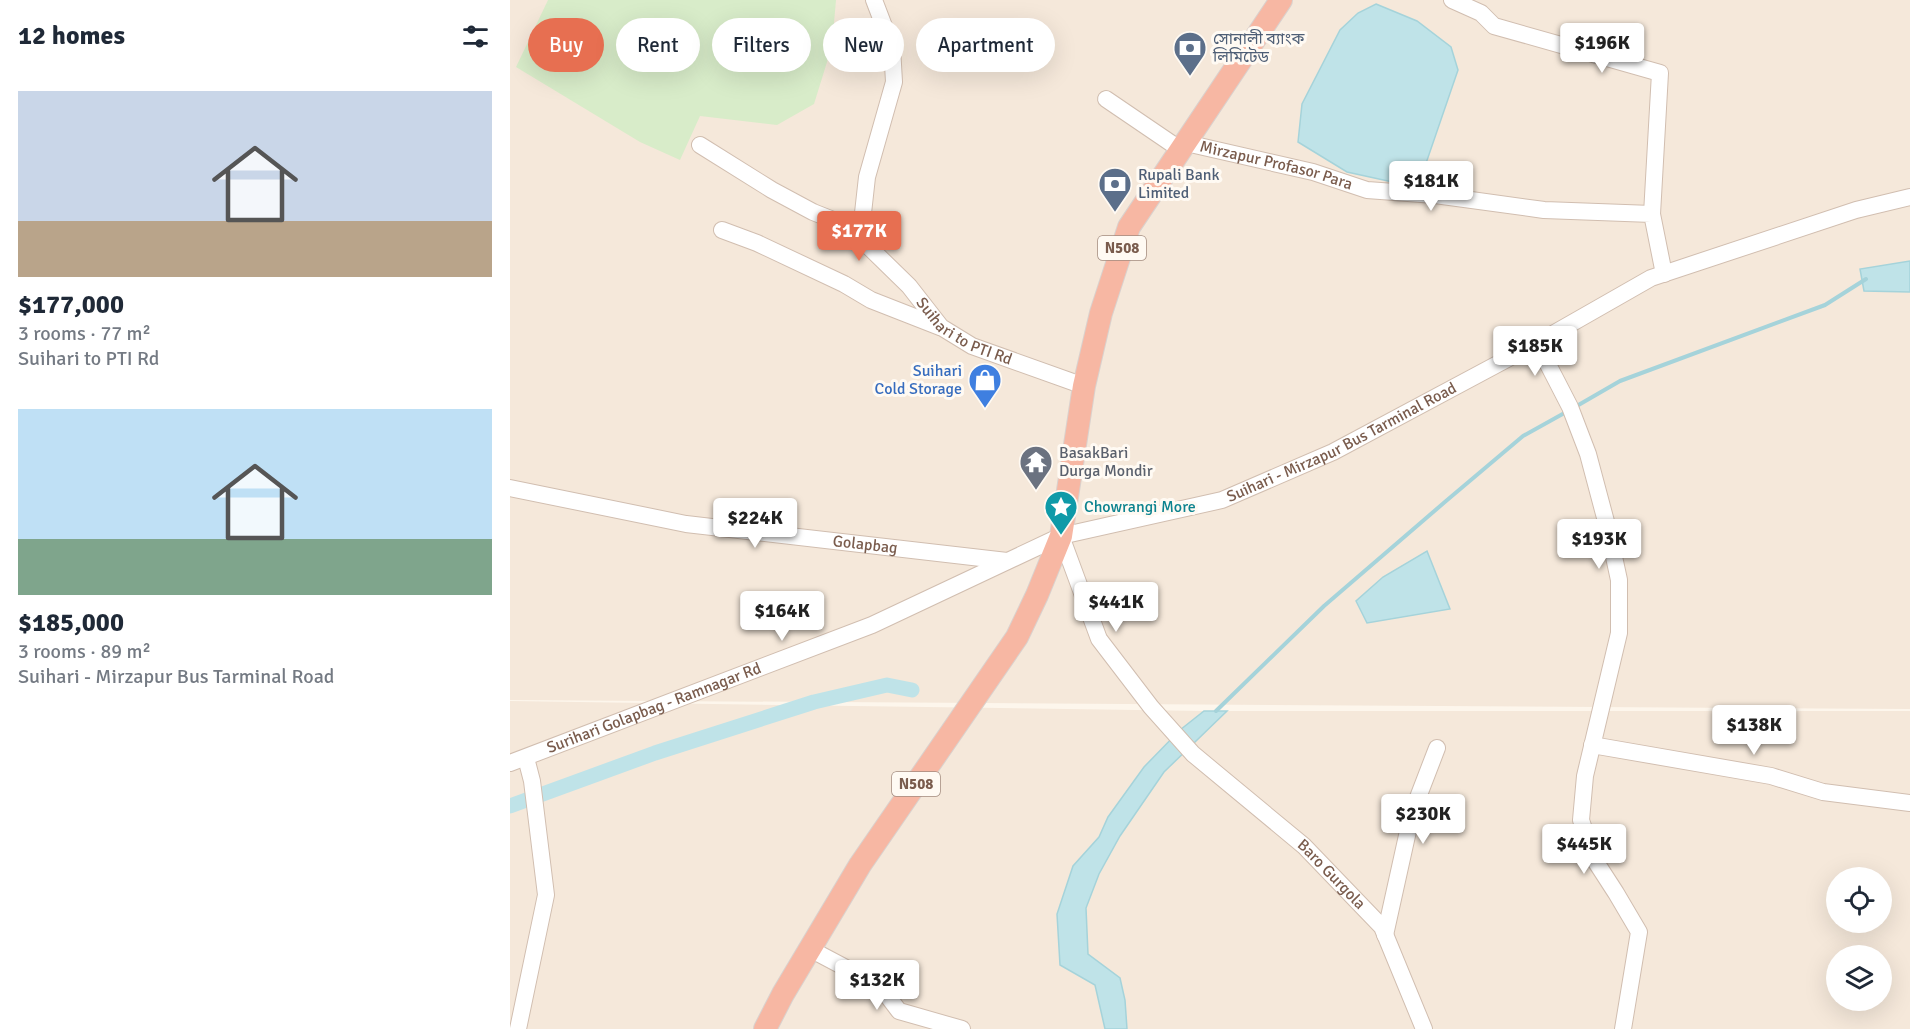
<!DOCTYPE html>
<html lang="en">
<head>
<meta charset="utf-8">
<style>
	body { margin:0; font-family:Signika,"Noto Sans Bengali",sans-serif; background:#f2f2f3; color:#1f2937; height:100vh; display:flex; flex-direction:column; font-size:22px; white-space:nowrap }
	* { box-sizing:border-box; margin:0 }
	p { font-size:20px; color:#747a83 }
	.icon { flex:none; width:33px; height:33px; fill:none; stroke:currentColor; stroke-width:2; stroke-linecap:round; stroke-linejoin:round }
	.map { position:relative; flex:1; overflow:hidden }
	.drawer { display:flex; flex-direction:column; background:#fff; width:510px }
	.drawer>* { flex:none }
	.guide { position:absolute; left:18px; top:18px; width:570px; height:54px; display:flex; gap:12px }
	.buttons { position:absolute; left:1316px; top:867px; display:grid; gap:12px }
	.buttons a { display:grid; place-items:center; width:66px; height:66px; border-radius:50%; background:#fff; box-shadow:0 6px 24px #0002; font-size:30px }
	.price { position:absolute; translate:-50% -51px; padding:0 14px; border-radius:6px; background:#fff; color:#222; font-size:20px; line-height:39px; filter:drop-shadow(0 2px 3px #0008) }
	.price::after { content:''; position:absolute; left:50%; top:36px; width:18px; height:14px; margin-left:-9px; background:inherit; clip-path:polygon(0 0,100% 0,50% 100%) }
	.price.selected { background:#e76f51; color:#fff }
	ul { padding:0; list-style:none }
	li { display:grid; align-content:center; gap:12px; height:318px; padding:0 18px }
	li span { display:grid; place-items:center; height:186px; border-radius:0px; color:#555 }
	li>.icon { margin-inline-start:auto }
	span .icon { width:108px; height:108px; fill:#fffc; stroke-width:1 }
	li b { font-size:26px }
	h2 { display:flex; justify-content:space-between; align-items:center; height:72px; padding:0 18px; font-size:26px }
	.chip { padding:0 21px; border-radius:27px; background:#fff; box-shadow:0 6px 24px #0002; font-size:21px; line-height:54px }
	.chip.selected { background:#e76f51; color:#fff }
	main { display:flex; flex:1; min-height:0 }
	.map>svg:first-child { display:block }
</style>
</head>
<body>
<main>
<section class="drawer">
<h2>12 homes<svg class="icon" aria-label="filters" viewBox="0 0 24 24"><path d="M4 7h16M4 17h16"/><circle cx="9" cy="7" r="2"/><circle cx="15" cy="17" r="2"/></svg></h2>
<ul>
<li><span style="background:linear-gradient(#c9d6e8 70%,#b9a48a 0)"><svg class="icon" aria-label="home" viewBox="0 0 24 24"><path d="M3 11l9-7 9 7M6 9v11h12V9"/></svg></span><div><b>$177,000</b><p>3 rooms · 77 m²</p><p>Suihari to PTI Rd</p></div></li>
<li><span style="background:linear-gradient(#bfe0f5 70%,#7fa58c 0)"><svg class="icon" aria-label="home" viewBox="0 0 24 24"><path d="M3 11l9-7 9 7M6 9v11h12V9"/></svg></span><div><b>$185,000</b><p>3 rooms · 89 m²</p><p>Suihari - Mirzapur Bus Tarminal Road</p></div></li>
</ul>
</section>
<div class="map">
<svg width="1400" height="1029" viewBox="0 0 1400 1029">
	<rect width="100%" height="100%" fill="#fdf6ec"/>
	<path fill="#f5e8da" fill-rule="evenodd" d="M 0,0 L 1400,0 L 1400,709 L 0,700 Z
		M 0,701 L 694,711 L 1400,711 L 1400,1029 L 0,1029 ZM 1326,878 L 1371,878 L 1371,922 L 1326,922 ZM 1326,956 L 1371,956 L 1371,1000 L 1326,1000 Z"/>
	<path fill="#d8ecc9" d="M 38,0 L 326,0 L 322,46 L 304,104 L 267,125 L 190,116 L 170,160 L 130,142 L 6,67 Z"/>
	<path fill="#bfe3e8" stroke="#a5d3da" stroke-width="1.5" d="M 866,4 L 907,21 L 941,47 L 948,70 L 912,175 L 887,183 L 837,172 L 788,142 L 792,104 L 830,30 L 848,13 Z
		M 1400,261 L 1400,292 L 1354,291 L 1350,269 Z
		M 917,551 L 940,609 L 857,623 L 846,601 L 873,577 Z
		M 694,711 L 717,711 L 654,772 L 610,836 L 589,874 L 576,908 L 578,954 L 610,978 L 615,1000 L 617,1029 L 595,1029 L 585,985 L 550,965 L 547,914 L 563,866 L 589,837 L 598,817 L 634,767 L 670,730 Z"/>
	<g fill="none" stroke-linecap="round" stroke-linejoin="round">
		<path stroke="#a5d3da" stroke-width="4" d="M 1065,407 L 1110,381 L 1315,305 L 1356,279
			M 706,711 L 814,606 L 936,501 L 1013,436 L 1058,411"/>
		<path stroke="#bfe3e8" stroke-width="15" d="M 0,806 L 145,753 L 304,702 L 377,685 L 402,690"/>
		<g stroke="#d1beb0" stroke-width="18">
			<g id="minor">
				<path id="s1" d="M 364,0 L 382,47 L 384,82 L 357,177 L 351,231 L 358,246 L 399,286 L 431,327 L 462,346 L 574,386"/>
				<path d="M 942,0 L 971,13 L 984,26 L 1150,73 L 1142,214"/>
				<path d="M 596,99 L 671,150"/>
				<path id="s2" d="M 676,143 L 803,172 L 857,190 L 925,195 L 1034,210 L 1142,214 L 1154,274"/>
				<path d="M 190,145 L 262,190 L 303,212 L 351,231"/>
				<path d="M 212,230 L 247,243 L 334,284 L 361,300 L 430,327"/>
				<path d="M 1027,343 L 1060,407 L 1078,454 L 1098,529 L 1109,580 L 1109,633 L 1075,776 L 1071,820 L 1084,859 L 1106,893 L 1129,932 L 1113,1029"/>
				<path id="s3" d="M 0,488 L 176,524 L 497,561"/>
				<path id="s4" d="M 551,536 L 589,639 L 641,707 L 683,754 L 794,846 L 872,927 L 914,1029"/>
				<path d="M 1082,745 L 1261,776 L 1313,792 L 1400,803"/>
				<path id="s5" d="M 0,763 L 362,625 L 551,536 L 712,500 L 823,452 L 1027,343 L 1141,278 L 1346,210 L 1400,197"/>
				<path d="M 875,935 L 902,813 L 927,748"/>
				<path d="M 300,949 L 370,986 L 389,1011 L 452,1029"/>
				<path d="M 8,1029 L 36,895 L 22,781 L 16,758"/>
			</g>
		</g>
		<g stroke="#dad1cd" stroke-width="24">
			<path id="highway" d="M 255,1029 L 273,994 L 350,865 L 507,637 L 527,595 L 551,536 L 574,386 L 591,313 L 619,227 L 771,0"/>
		</g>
		<use href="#minor" stroke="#fff" stroke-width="16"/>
		<use href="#highway" stroke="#f7b7a3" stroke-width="22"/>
	</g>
	<defs>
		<g id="bank-pin" transform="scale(1.725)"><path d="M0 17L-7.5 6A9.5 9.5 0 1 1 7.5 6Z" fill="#5c6f8a" stroke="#fffaf3"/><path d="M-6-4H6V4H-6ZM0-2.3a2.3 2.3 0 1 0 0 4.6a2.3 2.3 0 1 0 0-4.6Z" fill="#fff"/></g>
		<g id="shop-pin" transform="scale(1.725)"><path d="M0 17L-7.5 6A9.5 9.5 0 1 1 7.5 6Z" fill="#3f7fe0" stroke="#fffaf3"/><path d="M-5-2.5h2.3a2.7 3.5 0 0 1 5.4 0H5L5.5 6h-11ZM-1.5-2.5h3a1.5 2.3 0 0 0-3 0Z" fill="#fff"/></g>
		<g id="temple-pin" transform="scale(1.725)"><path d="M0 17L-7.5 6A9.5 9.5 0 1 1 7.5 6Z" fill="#6b7280" stroke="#fffaf3"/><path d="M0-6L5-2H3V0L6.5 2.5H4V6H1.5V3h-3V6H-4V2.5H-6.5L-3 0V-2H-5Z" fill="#fff"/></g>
		<g id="sight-pin" transform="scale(1.725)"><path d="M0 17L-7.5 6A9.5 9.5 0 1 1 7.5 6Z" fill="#0f9aa8" stroke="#fffaf3"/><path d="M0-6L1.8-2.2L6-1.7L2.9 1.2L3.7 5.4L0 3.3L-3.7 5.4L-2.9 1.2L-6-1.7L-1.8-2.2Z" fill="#fff"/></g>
	</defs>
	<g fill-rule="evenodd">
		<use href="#bank-pin" x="680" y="48"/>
		<use href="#bank-pin" x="605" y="184"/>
		<use href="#shop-pin" x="475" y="380"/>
		<use href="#temple-pin" x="526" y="462"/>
		<use href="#sight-pin" x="551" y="507"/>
	</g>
	<g text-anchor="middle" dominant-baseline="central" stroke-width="6" stroke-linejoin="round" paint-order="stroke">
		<g fill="#fffaf3" stroke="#a28b7f" stroke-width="1.5">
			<rect x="588" y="236" width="48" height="24" rx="4.5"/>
			<rect x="382" y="772" width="48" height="24" rx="4.5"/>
		</g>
		<g font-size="15" font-weight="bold" fill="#7a5c4d">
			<text x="612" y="248">N508</text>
			<text x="406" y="784">N508</text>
		</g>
		<g font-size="16" fill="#4e5e75" stroke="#fffaf3" text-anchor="start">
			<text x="703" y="39">সোনালী ব্যাংক<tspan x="703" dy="18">লিমিটেড</tspan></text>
			<text x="628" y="175">Rupali Bank<tspan x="628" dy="18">Limited</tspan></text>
		</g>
		<g font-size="16" fill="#7a5c4d" stroke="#fffaf3">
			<text stroke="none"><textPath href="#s2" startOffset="93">Mirzapur Profasor Para</textPath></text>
			<text stroke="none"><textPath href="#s1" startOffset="386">Suihari to PTI Rd</textPath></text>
			<text stroke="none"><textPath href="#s5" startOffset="894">Suihari - Mirzapur Bus Tarminal Road</textPath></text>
			<text stroke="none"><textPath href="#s3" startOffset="360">Golapbag</textPath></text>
			<text stroke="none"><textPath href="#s5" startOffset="154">Surihari Golapbag - Ramnagar Rd</textPath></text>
			<text stroke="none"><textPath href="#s4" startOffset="442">Baro Gurgola</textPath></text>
		</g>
		<g font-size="16" fill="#366cbe" stroke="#fffaf3" text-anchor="end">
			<text x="452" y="371">Suihari<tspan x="452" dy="18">Cold Storage</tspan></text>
		</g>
		<g font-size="16" fill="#5b616d" stroke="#fffaf3" text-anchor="start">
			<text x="549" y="453">BasakBari<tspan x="549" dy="18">Durga Mondir</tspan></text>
		</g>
		<g font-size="16" fill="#0d838f" stroke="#fffaf3" text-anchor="start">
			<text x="574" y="507">Chowrangi More</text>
		</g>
	</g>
</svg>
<div class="buttons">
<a><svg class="icon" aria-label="locate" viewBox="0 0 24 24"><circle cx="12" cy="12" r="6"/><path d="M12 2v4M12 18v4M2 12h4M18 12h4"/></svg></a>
<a><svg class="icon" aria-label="layers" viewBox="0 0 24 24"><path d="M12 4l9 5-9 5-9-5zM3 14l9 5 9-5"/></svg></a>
</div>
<b class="price" style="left:1092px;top:74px">$196K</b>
<b class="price" style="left:921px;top:212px">$181K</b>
<b class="price selected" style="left:349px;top:262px">$177K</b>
<b class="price" style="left:1025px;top:377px">$185K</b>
<b class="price" style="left:245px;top:549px">$224K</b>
<b class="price" style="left:1089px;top:570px">$193K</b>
<b class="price" style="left:606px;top:633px">$441K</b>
<b class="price" style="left:272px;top:642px">$164K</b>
<b class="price" style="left:1244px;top:756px">$138K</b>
<b class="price" style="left:913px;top:845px">$230K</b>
<b class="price" style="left:1074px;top:875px">$445K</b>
<b class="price" style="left:367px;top:1011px">$132K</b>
<div class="guide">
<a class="chip selected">Buy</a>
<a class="chip">Rent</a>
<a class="chip">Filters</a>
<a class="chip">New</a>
<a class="chip">Apartment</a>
</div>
</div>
</main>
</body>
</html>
